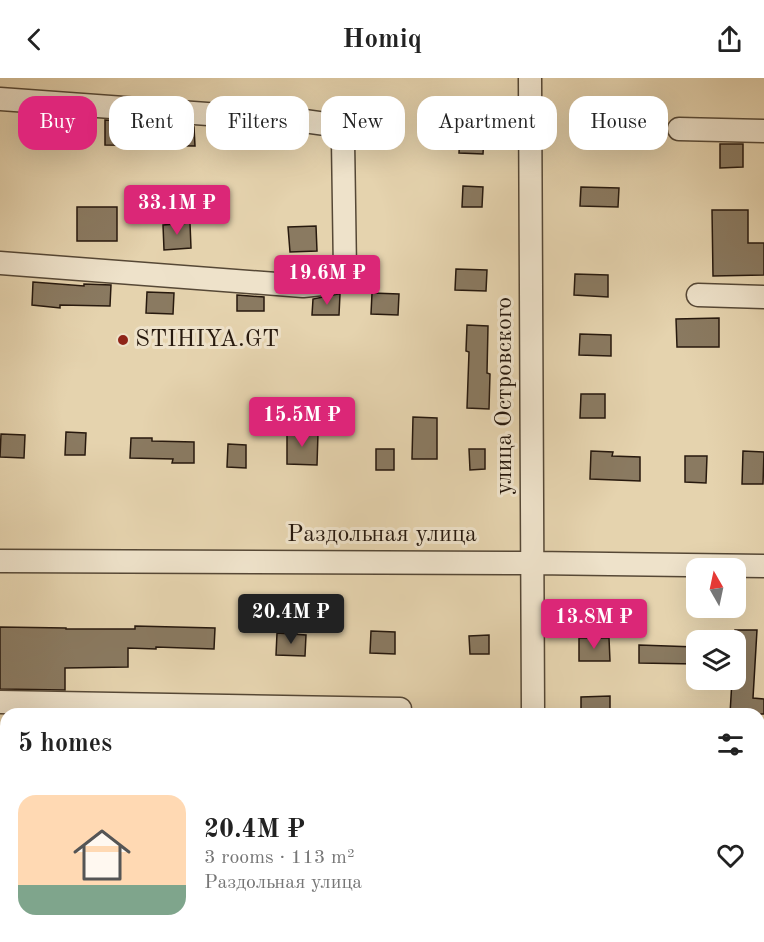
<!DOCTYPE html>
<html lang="en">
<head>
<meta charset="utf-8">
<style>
	body { margin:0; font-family:"Old Standard TT",serif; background:#f2f2f2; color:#222; height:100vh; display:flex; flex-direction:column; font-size:22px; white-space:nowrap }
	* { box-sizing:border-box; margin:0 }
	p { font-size:20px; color:#767676 }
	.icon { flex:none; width:33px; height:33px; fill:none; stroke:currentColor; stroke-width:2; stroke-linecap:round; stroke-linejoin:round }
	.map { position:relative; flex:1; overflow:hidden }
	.drawer { position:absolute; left:0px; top:630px; width:765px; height:234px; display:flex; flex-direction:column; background:#fff; border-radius:18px 18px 0 0; box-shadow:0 6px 24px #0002 }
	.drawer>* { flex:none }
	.top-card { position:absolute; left:18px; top:18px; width:729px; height:54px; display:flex; gap:12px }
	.needle { width:39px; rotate:351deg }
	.buttons { position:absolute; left:686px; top:480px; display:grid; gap:12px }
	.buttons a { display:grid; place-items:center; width:60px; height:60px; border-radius:12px; background:#fff; box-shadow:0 6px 24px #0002; font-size:30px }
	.price { position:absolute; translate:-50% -51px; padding:0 14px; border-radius:6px; background:#db2777; color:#fff; font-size:20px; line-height:39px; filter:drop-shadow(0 2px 3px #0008) }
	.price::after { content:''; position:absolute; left:50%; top:36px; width:18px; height:14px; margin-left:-9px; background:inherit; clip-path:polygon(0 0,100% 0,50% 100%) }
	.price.selected { background:#222; color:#fff }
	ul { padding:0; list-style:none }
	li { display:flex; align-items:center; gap:18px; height:150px; padding:0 18px }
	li+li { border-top:2px solid #e0e0e0 }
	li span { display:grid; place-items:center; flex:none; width:168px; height:120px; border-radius:18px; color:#555 }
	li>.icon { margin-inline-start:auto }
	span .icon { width:72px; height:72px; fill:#fffc; stroke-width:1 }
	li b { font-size:26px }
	h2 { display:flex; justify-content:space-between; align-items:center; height:72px; padding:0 18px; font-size:26px }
	.tag { padding:0 21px; border-radius:18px; background:#fff; box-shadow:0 6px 24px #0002; font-size:21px; line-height:54px }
	.tag.selected { background:#db2777; color:#fff }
	header { display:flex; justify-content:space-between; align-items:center; height:78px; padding:0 18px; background:#fff; font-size:27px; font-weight:700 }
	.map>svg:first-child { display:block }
</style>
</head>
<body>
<header><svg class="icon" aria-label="back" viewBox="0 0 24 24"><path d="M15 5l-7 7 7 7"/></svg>Homiq<svg class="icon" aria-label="share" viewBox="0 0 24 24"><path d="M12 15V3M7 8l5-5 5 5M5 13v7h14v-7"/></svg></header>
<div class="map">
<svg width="764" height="864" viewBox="0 0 764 864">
	<rect width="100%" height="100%" fill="#e5d3ae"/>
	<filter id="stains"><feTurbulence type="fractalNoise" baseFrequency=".00333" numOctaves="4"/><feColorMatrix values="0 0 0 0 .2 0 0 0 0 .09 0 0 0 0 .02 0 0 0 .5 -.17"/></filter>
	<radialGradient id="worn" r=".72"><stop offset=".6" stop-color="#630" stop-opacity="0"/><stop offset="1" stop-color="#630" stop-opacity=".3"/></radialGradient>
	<path fill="#8a7a61" stroke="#27190e" stroke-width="1.5" d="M 105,42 L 194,49 L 195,68 L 105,67 Z
		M 241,52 L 275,54 L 276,68 L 241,69 Z
		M 460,57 L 484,58 L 483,76 L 459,75 Z
		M 720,66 L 743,66 L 743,89 L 720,90 Z
		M 463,108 L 483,109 L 482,129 L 462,129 Z
		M 581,109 L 619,110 L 618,129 L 580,128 Z
		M 77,129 L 117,129 L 117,163 L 77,163 Z
		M 712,132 L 748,132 L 748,165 L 764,165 L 764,197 L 713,198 Z
		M 190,145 L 191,170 L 164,172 L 163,147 Z
		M 316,148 L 317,173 L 290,174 L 288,149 Z
		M 456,191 L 487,192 L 486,213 L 455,212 Z
		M 575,196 L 608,197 L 608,219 L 574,217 Z
		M 33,204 L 84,208 L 84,206 L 111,207 L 110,228 L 60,227 L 60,230 L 32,227 Z
		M 147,214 L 174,215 L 173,236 L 146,235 Z
		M 372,215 L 399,216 L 398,237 L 371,236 Z
		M 338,216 L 340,216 L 339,237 L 312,237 L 313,221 Z
		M 237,217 L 264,219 L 264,233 L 237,233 Z
		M 719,240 L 719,269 L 677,269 L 676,241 Z
		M 467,247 L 488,248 L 487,295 L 490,296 L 489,331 L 467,330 L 469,274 L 466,273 Z
		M 580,256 L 611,257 L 611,278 L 579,277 Z
		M 581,316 L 605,316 L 605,340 L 580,340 Z
		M 413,339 L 437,340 L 437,381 L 412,381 Z
		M 66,354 L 86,355 L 85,377 L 65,377 Z
		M 287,354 L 318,355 L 317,387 L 287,386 Z
		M 1,356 L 25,357 L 24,380 L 0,379 Z
		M 131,360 L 152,360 L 152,363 L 194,364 L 194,385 L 172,385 L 173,381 L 130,380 Z
		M 228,366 L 246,367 L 246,390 L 227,389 Z
		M 376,371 L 394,371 L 394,392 L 376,392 Z
		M 469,371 L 485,371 L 485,391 L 470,392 Z
		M 591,373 L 613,374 L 612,378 L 640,379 L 640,403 L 590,401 Z
		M 743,373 L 764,374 L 763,406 L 742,406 Z
		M 685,378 L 707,378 L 706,405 L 685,404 Z
		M 135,548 L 215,550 L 214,571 L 156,569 L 156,571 L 128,570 L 128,589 L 65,590 L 65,612 L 0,611 L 0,549 L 66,550 L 66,551 L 135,551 Z
		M 735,552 L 757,552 L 753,620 L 764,621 L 764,636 L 730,636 L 732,602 L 735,602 Z
		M 371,553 L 395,554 L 395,576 L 370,575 Z
		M 277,555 L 306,557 L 305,578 L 276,577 Z
		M 489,557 L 489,576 L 470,576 L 469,558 Z
		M 579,560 L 609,560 L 610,583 L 579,583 Z
		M 639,567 L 696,569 L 696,586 L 639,585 Z
		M 610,618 L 610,636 L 581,636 L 581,619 Z"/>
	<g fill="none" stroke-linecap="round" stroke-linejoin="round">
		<g stroke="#564836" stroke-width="25">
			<path id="minor" d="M 530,0 L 533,636
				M 0,21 L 304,43 L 333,47 L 343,62 L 345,193 L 331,205 L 303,208 L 0,185
				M 679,51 L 764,53
				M 698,217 L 764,219
				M 0,483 L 533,485 L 764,488
				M 0,624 L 400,631
				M 534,858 L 534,864"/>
		</g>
		<use href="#minor" stroke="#eee2ca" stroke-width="22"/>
	</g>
	<circle fill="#8f2418" stroke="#eee2ca" stroke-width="2" cx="123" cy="262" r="6"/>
	<g text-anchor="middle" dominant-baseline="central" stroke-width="6" stroke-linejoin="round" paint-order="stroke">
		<g font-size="24" fill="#27190e" stroke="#eee2ca" text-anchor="start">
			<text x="135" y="262">STIHIYA.GT</text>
		</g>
		<g font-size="24" fill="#27190e" stroke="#eee2ca">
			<text transform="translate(505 318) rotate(-90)">улица Островского</text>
			<text x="382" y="457">Раздольная улица</text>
		</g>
	</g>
	<rect width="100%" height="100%" filter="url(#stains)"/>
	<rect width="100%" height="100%" fill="url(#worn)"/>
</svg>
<div class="buttons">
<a><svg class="needle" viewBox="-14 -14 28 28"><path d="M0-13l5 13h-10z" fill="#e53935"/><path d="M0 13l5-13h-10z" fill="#767676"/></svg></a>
<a><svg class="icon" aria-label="layers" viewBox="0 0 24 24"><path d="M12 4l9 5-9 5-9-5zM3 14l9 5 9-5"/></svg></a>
</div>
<b class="price" style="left:177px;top:158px">33.1M ₽</b>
<b class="price" style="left:327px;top:228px">19.6M ₽</b>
<b class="price" style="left:302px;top:370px">15.5M ₽</b>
<b class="price selected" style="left:291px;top:567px">20.4M ₽</b>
<b class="price" style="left:594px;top:572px">13.8M ₽</b>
<div class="top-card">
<a class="tag selected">Buy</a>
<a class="tag">Rent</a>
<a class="tag">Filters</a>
<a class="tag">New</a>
<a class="tag">Apartment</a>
<a class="tag">House</a>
</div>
<section class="drawer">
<h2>5 homes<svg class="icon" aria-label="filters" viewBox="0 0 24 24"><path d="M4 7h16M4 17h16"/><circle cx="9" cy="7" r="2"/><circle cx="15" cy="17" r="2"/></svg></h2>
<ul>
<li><span style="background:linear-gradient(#ffd9b3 75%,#7fa58c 0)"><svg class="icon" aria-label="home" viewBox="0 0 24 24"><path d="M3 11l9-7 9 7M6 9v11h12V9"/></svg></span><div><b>20.4M ₽</b><p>3 rooms · 113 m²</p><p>Раздольная улица</p></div><svg class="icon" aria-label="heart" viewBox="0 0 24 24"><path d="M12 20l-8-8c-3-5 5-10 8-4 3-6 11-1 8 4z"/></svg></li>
</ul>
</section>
</div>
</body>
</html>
